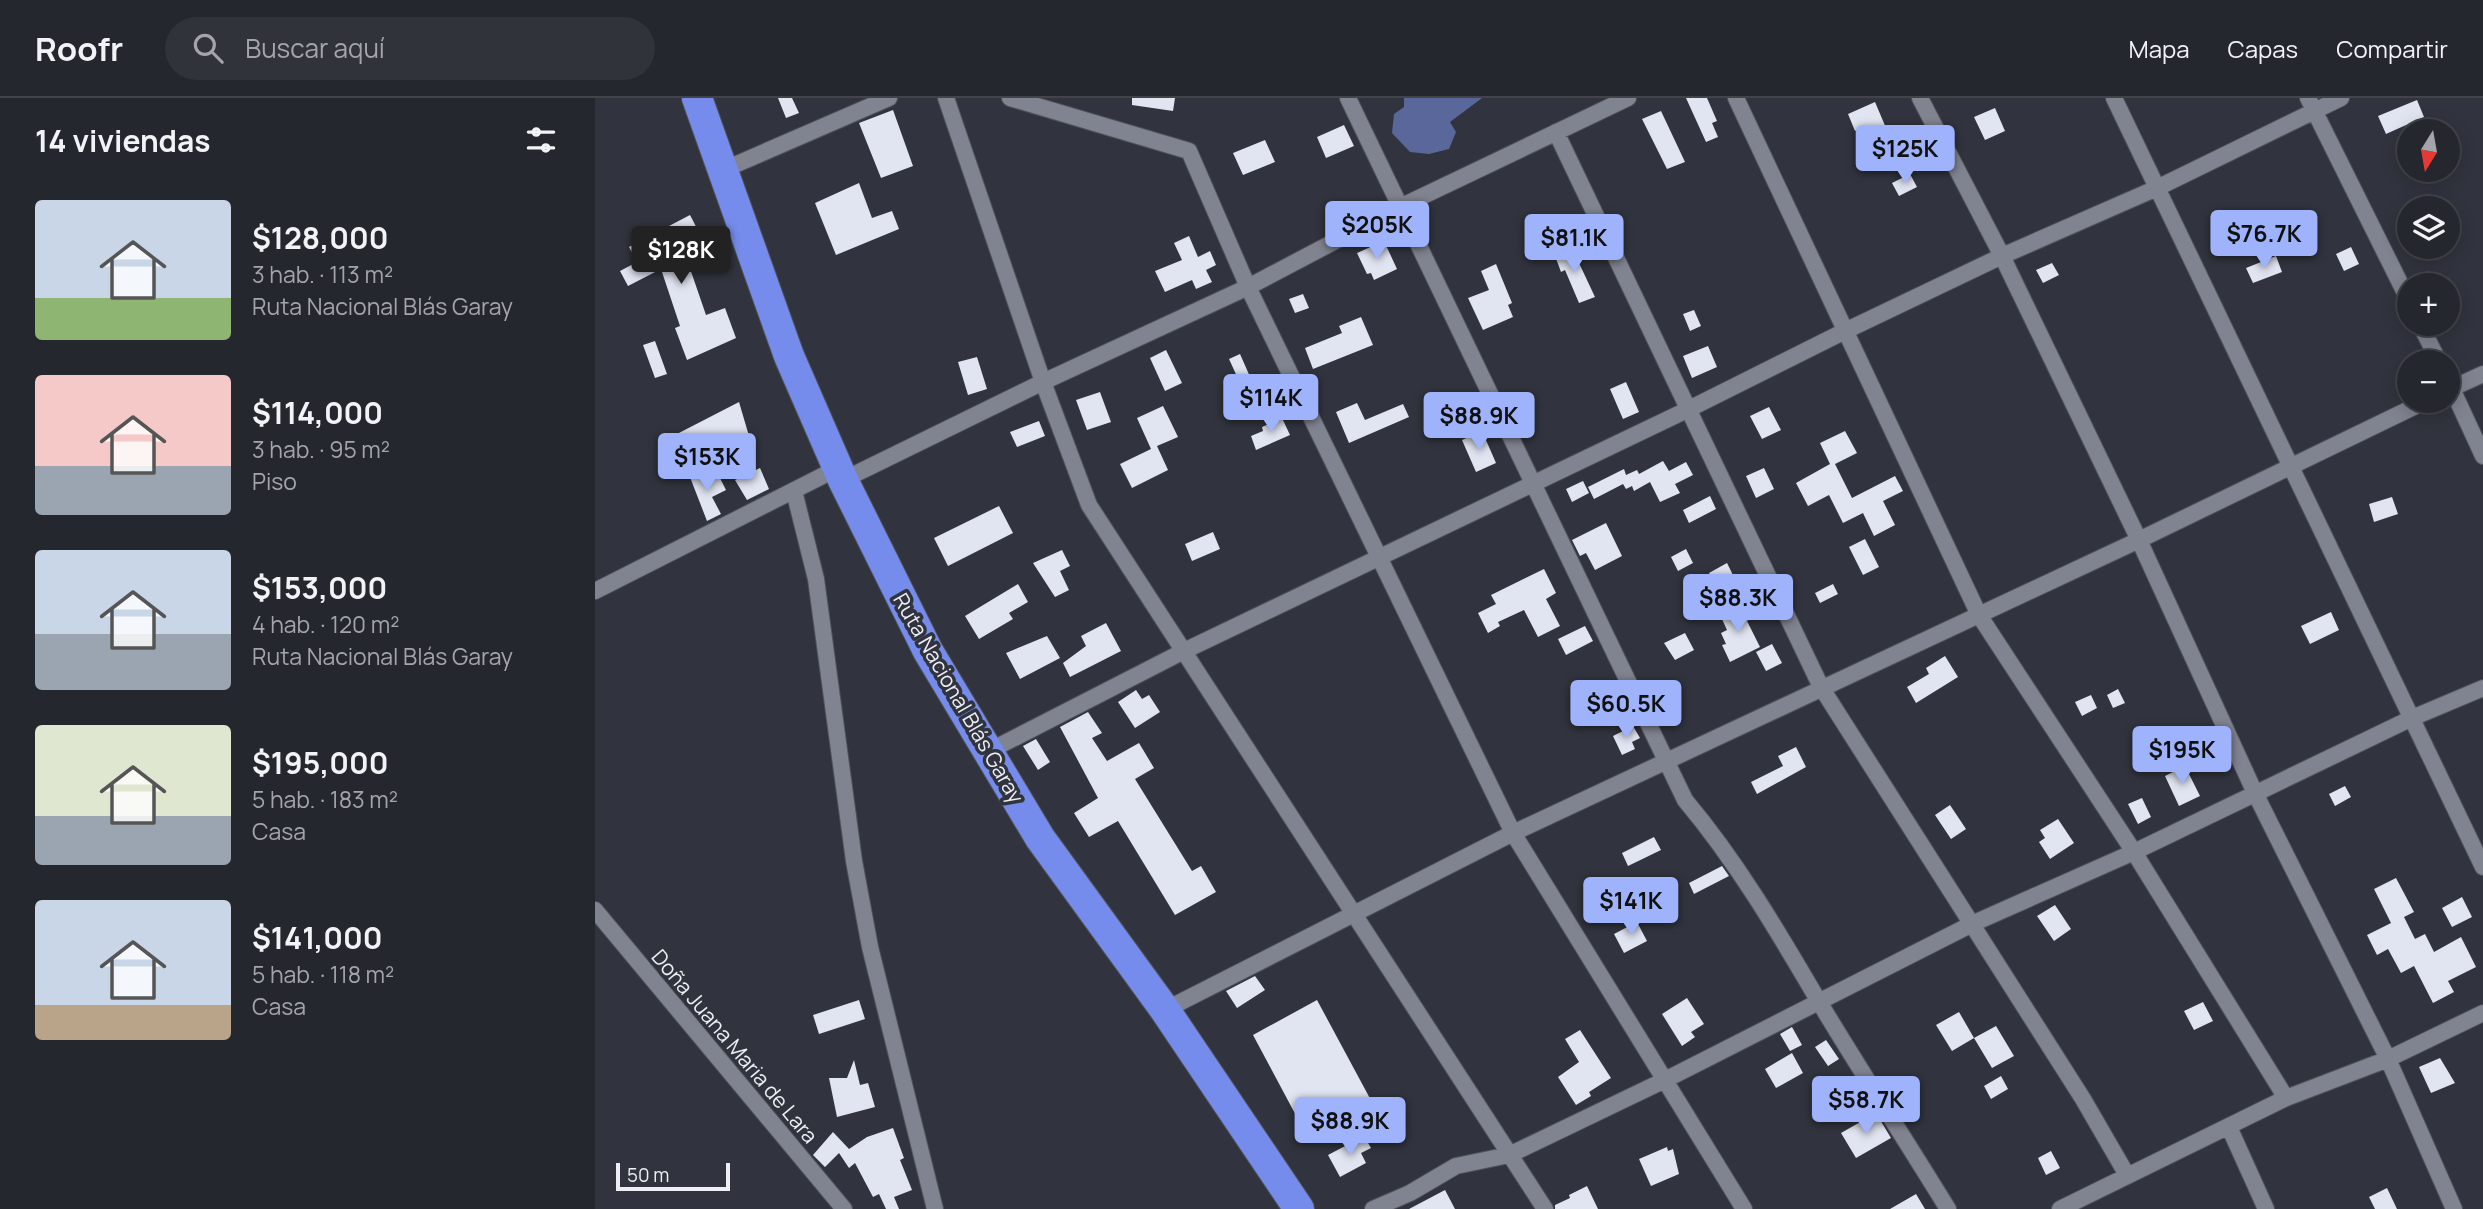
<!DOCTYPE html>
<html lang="es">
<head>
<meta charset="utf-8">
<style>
	body { margin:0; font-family:Manrope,sans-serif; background:#31333a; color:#f1f3f6; height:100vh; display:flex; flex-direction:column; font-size:26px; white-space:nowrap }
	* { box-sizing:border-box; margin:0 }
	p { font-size:23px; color:#a3a5aa }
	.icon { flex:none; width:38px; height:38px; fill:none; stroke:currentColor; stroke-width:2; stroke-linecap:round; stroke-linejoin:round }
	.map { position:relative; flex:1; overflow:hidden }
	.side { display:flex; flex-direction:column; background:#25272e; width:595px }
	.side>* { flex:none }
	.needle { width:46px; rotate:191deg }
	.controls { position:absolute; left:1802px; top:21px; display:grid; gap:14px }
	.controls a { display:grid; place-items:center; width:63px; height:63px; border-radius:50%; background:#25272e; box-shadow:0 4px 18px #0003,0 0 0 2px #42444a; font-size:35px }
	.scale { position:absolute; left:21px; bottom:18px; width:114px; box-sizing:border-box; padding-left:7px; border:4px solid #edeff5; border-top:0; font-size:19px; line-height:24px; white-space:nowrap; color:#edeff5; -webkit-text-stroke:5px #31343e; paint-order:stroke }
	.price { position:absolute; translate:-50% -60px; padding:0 16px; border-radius:7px; background:#9fb3fd; color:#111; font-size:23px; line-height:46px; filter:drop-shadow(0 2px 4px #0008) }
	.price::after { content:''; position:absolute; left:50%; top:42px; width:21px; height:16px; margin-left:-10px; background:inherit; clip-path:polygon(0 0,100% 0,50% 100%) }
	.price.current { background:#222; color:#fff }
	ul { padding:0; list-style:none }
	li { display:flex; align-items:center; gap:21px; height:175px; padding:0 35px }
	li span { display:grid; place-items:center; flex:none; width:196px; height:140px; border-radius:7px; color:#555 }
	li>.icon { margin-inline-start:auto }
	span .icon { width:84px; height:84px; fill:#fffc; stroke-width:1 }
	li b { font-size:30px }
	h2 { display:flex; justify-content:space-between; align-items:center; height:84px; padding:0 35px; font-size:30px }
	header { display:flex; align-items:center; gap:42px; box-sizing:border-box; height:98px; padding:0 35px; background:#25272e; border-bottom:2px solid #42444a }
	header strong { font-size:33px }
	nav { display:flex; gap:38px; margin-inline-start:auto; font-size:24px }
	.search { width:490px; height:63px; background:#31333a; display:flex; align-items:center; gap:18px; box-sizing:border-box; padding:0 24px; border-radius:38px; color:#a3a5aa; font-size:26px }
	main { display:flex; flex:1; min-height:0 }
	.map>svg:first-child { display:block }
</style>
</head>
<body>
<header>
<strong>Roofr</strong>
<div class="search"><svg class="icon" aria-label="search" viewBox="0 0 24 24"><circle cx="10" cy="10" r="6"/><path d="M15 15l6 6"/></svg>Buscar aquí</div>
<nav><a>Mapa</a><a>Capas</a><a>Compartir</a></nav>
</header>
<main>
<section class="side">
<h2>14 viviendas<svg class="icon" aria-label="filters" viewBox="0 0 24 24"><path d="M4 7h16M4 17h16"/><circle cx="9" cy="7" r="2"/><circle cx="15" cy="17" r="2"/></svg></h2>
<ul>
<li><span style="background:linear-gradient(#c9d6e8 70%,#8fb573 0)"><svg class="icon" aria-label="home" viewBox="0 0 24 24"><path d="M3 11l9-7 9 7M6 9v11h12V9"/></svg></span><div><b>$128,000</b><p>3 hab. · 113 m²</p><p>Ruta Nacional Blás Garay</p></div></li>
<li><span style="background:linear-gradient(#f6c9c9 65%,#9aa5b1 0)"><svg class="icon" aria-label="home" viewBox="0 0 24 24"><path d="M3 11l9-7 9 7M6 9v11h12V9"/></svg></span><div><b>$114,000</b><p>3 hab. · 95 m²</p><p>Piso</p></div></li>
<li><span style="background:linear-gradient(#c9d6e8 60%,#9aa5b1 0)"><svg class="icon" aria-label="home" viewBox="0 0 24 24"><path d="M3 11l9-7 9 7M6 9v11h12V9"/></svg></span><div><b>$153,000</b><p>4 hab. · 120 m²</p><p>Ruta Nacional Blás Garay</p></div></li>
<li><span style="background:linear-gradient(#dfe7d0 65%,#9aa5b1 0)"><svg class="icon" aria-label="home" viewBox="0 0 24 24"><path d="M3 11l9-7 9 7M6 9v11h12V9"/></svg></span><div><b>$195,000</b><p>5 hab. · 183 m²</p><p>Casa</p></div></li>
<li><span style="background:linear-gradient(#c9d6e8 75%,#b9a48a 0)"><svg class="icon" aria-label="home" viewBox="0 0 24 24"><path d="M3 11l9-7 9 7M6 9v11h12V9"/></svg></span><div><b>$141,000</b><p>5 hab. · 118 m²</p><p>Casa</p></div></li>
</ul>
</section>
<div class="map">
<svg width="1888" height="1111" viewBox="0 0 1888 1111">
	<rect width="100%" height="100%" fill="#31343e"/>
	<path fill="#59679a" d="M 809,0 L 887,0 L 855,24 L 861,34 L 854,51 L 834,56 L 815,54 L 797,35 L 799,16 L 809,9 Z"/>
	<path fill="#e1e5f2" d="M 183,0 L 197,0 L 204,15 L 191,20 Z
		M 537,0 L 580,0 L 578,13 L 537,7 Z
		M 1091,0 L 1112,0 L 1122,23 L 1117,25 L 1123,39 L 1111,44 Z
		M 1822,2 L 1829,19 L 1791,36 L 1783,18 Z
		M 1280,4 L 1294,37 L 1285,41 L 1288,49 L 1277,53 L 1267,30 L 1260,33 L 1253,16 Z
		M 1400,10 L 1410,33 L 1390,42 L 1379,19 Z
		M 298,12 L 318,68 L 286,80 L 264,25 Z
		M 1066,13 L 1090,64 L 1072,71 L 1047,21 Z
		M 749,27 L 759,48 L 731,60 L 722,39 Z
		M 670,42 L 680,64 L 648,77 L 638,55 Z
		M 1315,76 L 1322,89 L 1304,98 L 1297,85 Z
		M 264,85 L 277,120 L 297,113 L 304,131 L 241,157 L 220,105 Z
		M 95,117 L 110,146 L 90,156 L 111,217 L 130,210 L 141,240 L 92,262 L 80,230 L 85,228 L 66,171 L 33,188 L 25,173 L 42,164 L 34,149 Z
		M 798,127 L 804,142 L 792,147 L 786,133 Z
		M 594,138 L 603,159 L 615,153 L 621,167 L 611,172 L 617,184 L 601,191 L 597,182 L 570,194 L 560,173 L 587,162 L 579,145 Z
		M 789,143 L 802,171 L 779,182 L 776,175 L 772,176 L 762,155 Z
		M 976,148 L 1000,199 L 984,205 L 970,172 L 966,174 L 959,155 Z
		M 1756,149 L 1764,166 L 1749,173 L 1741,156 Z
		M 1681,158 L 1687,174 L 1658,185 L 1651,170 Z
		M 1457,165 L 1464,177 L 1448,185 L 1441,172 Z
		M 901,166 L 917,205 L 913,207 L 918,219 L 888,232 L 873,200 L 894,192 L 886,173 Z
		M 708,196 L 714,210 L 700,215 L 694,201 Z
		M 1099,212 L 1106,228 L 1095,233 L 1088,216 Z
		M 766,219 L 778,247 L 718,271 L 710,250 L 747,235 L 744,228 Z
		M 60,243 L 72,276 L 60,280 L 48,247 Z
		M 1113,248 L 1122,269 L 1097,280 L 1088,258 Z
		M 571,252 L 587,285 L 570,293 L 555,260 Z
		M 645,256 L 656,281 L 645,285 L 634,261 Z
		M 382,259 L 392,291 L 373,297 L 363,264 Z
		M 1031,284 L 1044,314 L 1028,321 L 1015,291 Z
		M 505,294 L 516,324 L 492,332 L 481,302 Z
		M 144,304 L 154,338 L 114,355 L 93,371 L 80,337 Z
		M 762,305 L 770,322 L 808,306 L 814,319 L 754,345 L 741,314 Z
		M 568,308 L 583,339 L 562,348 L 573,372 L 537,390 L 525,366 L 556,351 L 542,320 Z
		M 1174,309 L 1186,332 L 1167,341 L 1155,318 Z
		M 687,320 L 695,337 L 661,352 L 656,338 L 668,333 L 667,329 Z
		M 444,323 L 450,338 L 422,349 L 415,334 Z
		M 887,333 L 901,365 L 881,374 L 867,342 Z
		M 1250,333 L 1262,355 L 1240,366 L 1257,400 L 1300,378 L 1308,393 L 1288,403 L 1300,427 L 1279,438 L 1268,415 L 1248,425 L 1234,397 L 1213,408 L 1201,385 L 1235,366 L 1225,345 Z
		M 1068,363 L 1074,373 L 1091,364 L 1098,377 L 1080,386 L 1085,395 L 1065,404 L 1055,384 L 1039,393 L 1037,388 L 1031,391 L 1028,386 L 999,401 L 993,389 L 1029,371 L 1031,377 L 1042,372 L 1044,376 Z
		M 102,370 L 109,384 L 124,378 L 131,392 L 117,399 L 126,416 L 112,423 L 93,374 Z
		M 165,370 L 174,391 L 152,402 L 140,382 Z
		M 1169,370 L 1179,391 L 1161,400 L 1151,378 Z
		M 988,383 L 994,395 L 977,404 L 971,391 Z
		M 1115,398 L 1121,411 L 1094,425 L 1088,412 Z
		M 1797,399 L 1803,416 L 1779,424 L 1774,406 Z
		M 404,408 L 418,435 L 353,468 L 339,440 Z
		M 1011,425 L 1027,458 L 1000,472 L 991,455 L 985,458 L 977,442 Z
		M 618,434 L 625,451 L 597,463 L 590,446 Z
		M 1270,441 L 1284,469 L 1268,477 L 1254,449 Z
		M 1091,451 L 1098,465 L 1083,473 L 1076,459 Z
		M 467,452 L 475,468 L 465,473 L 474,492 L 460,499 L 438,465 Z
		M 1132,465 L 1138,477 L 1119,486 L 1114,475 Z
		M 949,471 L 961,495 L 951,501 L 965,528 L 943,539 L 929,512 L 903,524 L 905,528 L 893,535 L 883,515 L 901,506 L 896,497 Z
		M 423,486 L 433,504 L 414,515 L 418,521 L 384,541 L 370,518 Z
		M 1238,486 L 1243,496 L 1225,505 L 1220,495 Z
		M 1150,506 L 1157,520 L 1152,523 L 1165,549 L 1135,564 L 1127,547 L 1131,546 L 1126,535 L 1132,532 L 1126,519 Z
		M 1736,514 L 1744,532 L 1715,546 L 1706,528 Z
		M 511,525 L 526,553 L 475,579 L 468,565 L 491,548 L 486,538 Z
		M 990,528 L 998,543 L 971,557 L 963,541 Z
		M 1090,535 L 1099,552 L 1080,562 L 1069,545 Z
		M 452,538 L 465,560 L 425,581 L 411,555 Z
		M 1177,546 L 1187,565 L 1171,573 L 1161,554 Z
		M 1350,558 L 1363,579 L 1321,605 L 1312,589 L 1334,576 L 1331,570 Z
		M 1523,591 L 1530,605 L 1518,610 L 1512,597 Z
		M 541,592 L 547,601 L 554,597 L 565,614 L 540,630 L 523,604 Z
		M 1496,597 L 1502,610 L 1487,618 L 1480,604 Z
		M 493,614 L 507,635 L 497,640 L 512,663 L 544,645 L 559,670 L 540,681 L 597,773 L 606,768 L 621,794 L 580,817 L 523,723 L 494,739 L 479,715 L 503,700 L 465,629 Z
		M 1038,628 L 1045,640 L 1037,644 L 1040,651 L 1027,657 L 1018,638 Z
		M 441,641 L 455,664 L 443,672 L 428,648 Z
		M 1201,649 L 1211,669 L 1162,696 L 1156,684 L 1188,668 L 1183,658 Z
		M 1590,668 L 1605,698 L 1584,708 L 1570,678 Z
		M 1750,688 L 1756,699 L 1740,708 L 1734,696 Z
		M 1547,700 L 1556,719 L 1543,726 L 1533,706 Z
		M 1355,707 L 1371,731 L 1356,741 L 1340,717 Z
		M 1463,721 L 1479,745 L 1455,761 L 1444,744 L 1450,740 L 1445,732 Z
		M 1059,739 L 1066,752 L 1033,768 L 1027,755 Z
		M 1127,768 L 1134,778 L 1099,796 L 1094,785 Z
		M 1801,780 L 1819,814 L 1809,819 L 1820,841 L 1830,836 L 1839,854 L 1866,839 L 1881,869 L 1853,883 L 1859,894 L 1838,905 L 1819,868 L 1806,875 L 1793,851 L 1782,857 L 1772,837 L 1796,825 L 1779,791 Z
		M 1867,799 L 1877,819 L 1857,829 L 1847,810 Z
		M 1460,807 L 1476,831 L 1459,843 L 1442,818 Z
		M 1042,824 L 1052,843 L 1029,855 L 1019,836 Z
		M 660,878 L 670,892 L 642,910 L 631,893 Z
		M 1092,900 L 1109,926 L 1096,934 L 1100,939 L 1087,948 L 1067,916 Z
		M 264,902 L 270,921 L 224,936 L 218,917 Z
		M 722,902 L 778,1006 L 773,1008 L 783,1031 L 765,1039 L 756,1017 L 713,1040 L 658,937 Z
		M 1608,904 L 1618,923 L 1599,932 L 1589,913 Z
		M 1364,914 L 1379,940 L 1357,953 L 1341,927 Z
		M 1401,928 L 1419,958 L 1397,970 L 1379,940 Z
		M 1197,929 L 1207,947 L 1195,953 L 1185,936 Z
		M 985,932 L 1016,980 L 994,994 L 996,998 L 981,1007 L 963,979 L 984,964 L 970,941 Z
		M 1231,942 L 1244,961 L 1233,968 L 1220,949 Z
		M 1197,955 L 1208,975 L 1181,990 L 1170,971 Z
		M 1845,960 L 1860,985 L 1836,995 L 1824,969 Z
		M 259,962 L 265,987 L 273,985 L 280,1009 L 242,1019 L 234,980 L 252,980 Z
		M 1406,978 L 1413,991 L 1396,1001 L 1389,988 Z
		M 1281,1015 L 1296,1040 L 1261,1060 L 1246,1035 Z
		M 298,1030 L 309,1060 L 305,1062 L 317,1092 L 299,1099 L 304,1111 L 291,1111 L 284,1096 L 278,1099 L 260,1065 L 254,1070 L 244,1055 L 230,1069 L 218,1057 L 238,1034 L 254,1051 L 272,1039 Z
		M 769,1038 L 776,1050 L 766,1055 L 771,1065 L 745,1079 L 733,1057 Z
		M 1072,1049 L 1073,1053 L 1078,1051 L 1084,1076 L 1056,1088 L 1044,1061 Z
		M 1456,1053 L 1465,1070 L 1451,1077 L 1443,1060 Z
		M 992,1088 L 1003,1111 L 960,1111 L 960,1107 L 975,1100 L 974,1097 Z
		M 1792,1090 L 1802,1111 L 1780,1111 L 1774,1099 Z
		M 850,1092 L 860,1111 L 814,1111 Z
		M 1321,1096 L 1330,1111 L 1295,1111 Z"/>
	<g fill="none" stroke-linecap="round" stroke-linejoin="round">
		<g stroke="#50535b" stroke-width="18">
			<path id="street" d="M 351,0 L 448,284 L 494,407 L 950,1111
				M 415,0 L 594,53 L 653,189 L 918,735 L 1149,1111
				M 753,0 L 1090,702 C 1142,764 1182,832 1223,902 C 1265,972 1310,1041 1353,1111
				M 1141,0 L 1384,517 L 1539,754 L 1691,1000
				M 1325,0 L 1407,158 L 1544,442 L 1660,695 L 1793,961 L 1859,1111
				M 1519,0 L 1888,769
				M 1713,0 L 1815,205
				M 961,34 L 1226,589 L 1488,1001 L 1532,1077
				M 128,72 L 294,0
				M 1825,226 L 1844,264
				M 1853,282 L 1888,358
				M 1853,292 L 1888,276
				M 248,382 L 448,284 L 653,189 L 805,109 L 1033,0
				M 199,393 L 221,481 L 259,763 L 275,849 L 340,1111
				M 0,493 L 243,370
				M 394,653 L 589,553 L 1094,311 L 1248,234 L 1407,158 L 1562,90 L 1746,0
				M 0,812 L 249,1111
				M 570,912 L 918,735 L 1544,442 L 1831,303
				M 1634,1029 L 1671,1111
				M 778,1111 L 815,1095 L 861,1068 L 914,1057 L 1070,982 L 1379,825 L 1539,754 L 1817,620 L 1888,590
				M 1465,1111 L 1691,1000 L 1793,961 L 1888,915"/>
		</g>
		<g stroke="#50535b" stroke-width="32">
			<path id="highway" d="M 102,0 L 194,258 L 248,382 L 333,553 L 445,740 L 570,912 L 704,1111"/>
		</g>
		<use href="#street" stroke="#808490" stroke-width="16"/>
		<use href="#highway" stroke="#758cec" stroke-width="30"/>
	</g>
	<g text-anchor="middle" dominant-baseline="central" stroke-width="7" stroke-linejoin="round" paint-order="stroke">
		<g font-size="21" fill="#edeff5" stroke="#31343e">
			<text transform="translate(364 600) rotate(60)">Ruta Nacional Blás Garay</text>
			<text transform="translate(140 948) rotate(50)">Doña Juana Maria de Lara</text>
		</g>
	</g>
</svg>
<div class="controls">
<a><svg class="needle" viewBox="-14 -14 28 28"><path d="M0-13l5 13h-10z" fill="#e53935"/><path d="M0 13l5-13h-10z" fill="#a3a5aa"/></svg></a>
<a><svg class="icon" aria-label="layers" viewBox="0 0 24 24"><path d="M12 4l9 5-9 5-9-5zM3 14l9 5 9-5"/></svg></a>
<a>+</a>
<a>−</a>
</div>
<div class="scale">50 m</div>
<b class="price" style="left:1310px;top:87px">$125K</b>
<b class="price" style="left:782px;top:163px">$205K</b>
<b class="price" style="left:1669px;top:172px">$76.7K</b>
<b class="price" style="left:979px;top:176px">$81.1K</b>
<b class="price current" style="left:86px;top:188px">$128K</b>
<b class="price" style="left:676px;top:336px">$114K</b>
<b class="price" style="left:884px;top:354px">$88.9K</b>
<b class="price" style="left:112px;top:395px">$153K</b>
<b class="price" style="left:1143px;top:536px">$88.3K</b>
<b class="price" style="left:1031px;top:642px">$60.5K</b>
<b class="price" style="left:1587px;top:688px">$195K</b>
<b class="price" style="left:1036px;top:839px">$141K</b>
<b class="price" style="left:1271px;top:1038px">$58.7K</b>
<b class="price" style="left:755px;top:1059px">$88.9K</b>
</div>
</main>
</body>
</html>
